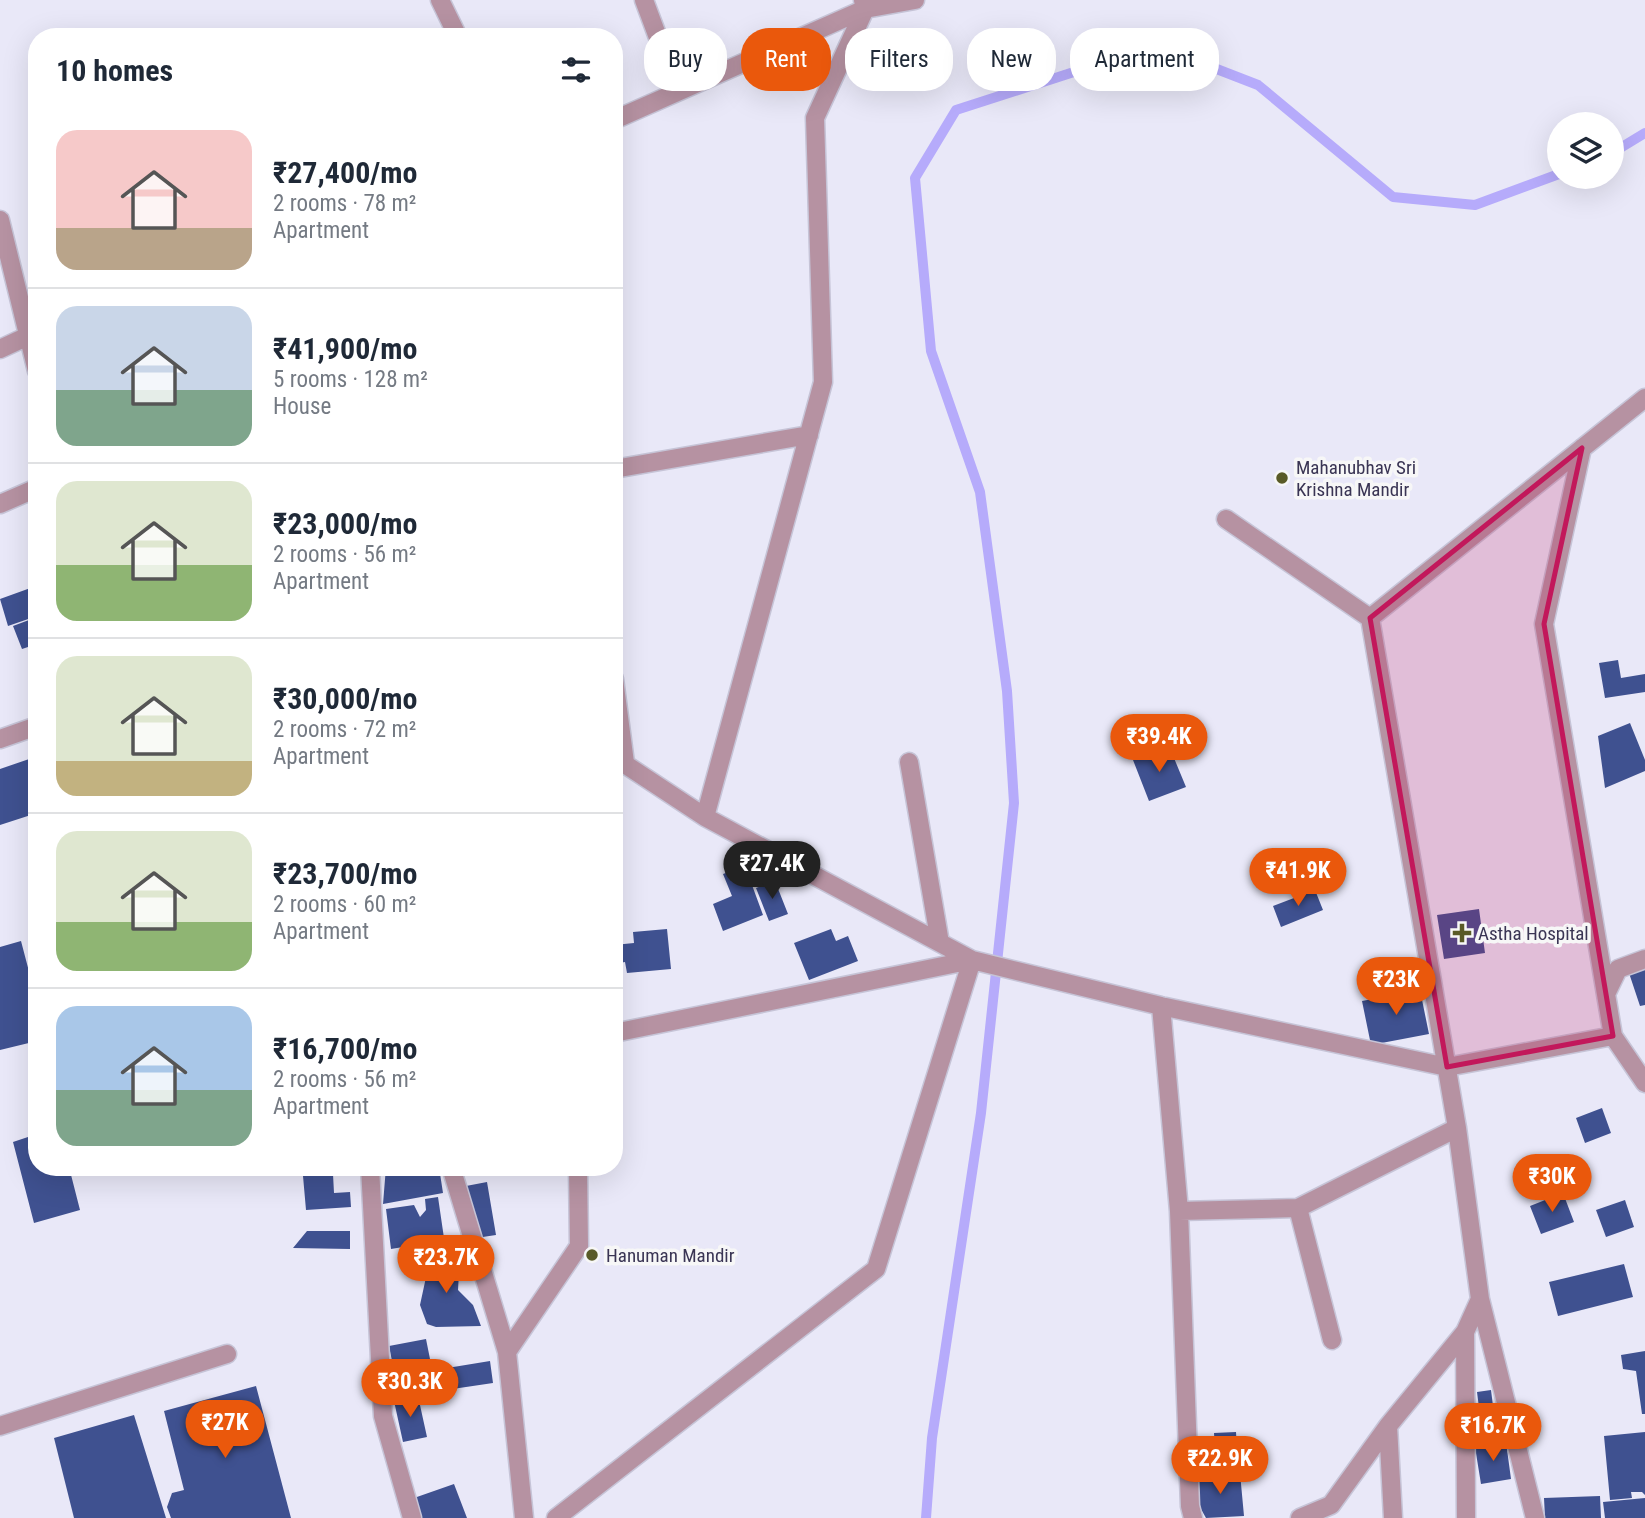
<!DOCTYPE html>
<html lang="en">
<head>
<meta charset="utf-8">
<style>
	body { margin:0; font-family:"Roboto Condensed",sans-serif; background:#f2f2f3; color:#1f2937; height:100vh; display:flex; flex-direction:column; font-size:26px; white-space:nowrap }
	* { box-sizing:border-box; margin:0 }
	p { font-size:23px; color:#747a83 }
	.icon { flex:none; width:38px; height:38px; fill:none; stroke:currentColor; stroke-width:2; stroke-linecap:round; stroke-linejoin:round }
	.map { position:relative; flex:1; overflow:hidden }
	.details { position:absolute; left:28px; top:28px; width:595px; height:1148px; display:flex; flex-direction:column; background:#fff; border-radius:28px; box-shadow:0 7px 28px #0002 }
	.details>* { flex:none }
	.top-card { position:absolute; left:644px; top:28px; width:665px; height:63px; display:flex; gap:14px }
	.controls { position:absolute; left:1547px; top:112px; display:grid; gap:14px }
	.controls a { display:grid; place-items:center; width:77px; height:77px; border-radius:50%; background:#fff; box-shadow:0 7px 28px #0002; font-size:35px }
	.price { position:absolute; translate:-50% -60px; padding:0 16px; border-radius:24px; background:#ea580c; color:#fff; font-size:23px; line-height:46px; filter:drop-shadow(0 2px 4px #0008) }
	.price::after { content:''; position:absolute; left:50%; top:42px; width:21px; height:16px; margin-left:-10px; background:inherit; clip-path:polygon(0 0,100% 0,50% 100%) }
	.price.current { background:#222; color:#fff }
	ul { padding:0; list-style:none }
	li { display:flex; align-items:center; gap:21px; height:175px; padding:0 28px }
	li+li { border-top:2px solid #e0e1e3 }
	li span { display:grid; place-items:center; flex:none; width:196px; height:140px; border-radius:21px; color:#555 }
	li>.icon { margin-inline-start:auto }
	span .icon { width:84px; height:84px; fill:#fffc; stroke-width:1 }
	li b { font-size:30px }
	h2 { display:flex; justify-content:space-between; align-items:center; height:84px; padding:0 28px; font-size:30px }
	.chip { padding:0 24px; border-radius:28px; background:#fff; box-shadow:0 7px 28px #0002; font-size:24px; line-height:63px }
	.chip.current { background:#ea580c; color:#fff }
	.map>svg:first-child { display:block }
</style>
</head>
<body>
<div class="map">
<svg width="1645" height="1518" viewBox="0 0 1645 1518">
	<rect width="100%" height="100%" fill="#e9e8f8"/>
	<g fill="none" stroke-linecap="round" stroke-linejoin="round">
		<path stroke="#b6abfb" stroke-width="10" d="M 1612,153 L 1645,133
			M 926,1518 L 932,1438 L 981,1113 L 1014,803 L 1007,691 L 980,492 L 931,351 L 915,178 L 956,110 L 1080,70 L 1165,49 L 1258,85 L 1393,197 L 1475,205 L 1559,174"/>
	</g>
	<path fill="#3f5190" d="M 36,586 L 37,616 L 8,626 L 0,599 Z
		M 37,617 L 37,644 L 22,649 L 13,626 Z
		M 1618,660 L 1621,678 L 1645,674 L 1645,692 L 1605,698 L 1599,663 Z
		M 1630,723 L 1645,760 L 1645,771 L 1605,788 L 1598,736 Z
		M 1169,746 L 1186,787 L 1149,801 L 1133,760 Z
		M 35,757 L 37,813 L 0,825 L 0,769 Z
		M 745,866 L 763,915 L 723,931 L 713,904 L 732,896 L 723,874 Z
		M 775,881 L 788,914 L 769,921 L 756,888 Z
		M 1315,890 L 1323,910 L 1281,927 L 1273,906 Z
		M 1479,909 L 1485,953 L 1444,959 L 1437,915 Z
		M 667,929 L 671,969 L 627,973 L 625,962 L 614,964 L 614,945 L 634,943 L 633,932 Z
		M 831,929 L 836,941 L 848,936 L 858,961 L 809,980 L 794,943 Z
		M 21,941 L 37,1002 L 37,1041 L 0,1050 L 0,947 Z
		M 1645,968 L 1645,1005 L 1640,1006 L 1629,973 Z
		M 1420,990 L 1429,1034 L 1371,1045 L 1362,1001 Z
		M 1602,1108 L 1611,1133 L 1585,1143 L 1576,1118 Z
		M 37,1134 L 37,1167 L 69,1167 L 80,1210 L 34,1223 L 13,1142 Z
		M 1535,1159 L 1550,1193 L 1532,1198 L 1524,1179 L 1531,1175 L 1526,1163 Z
		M 386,1167 L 439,1167 L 443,1193 L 383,1204 Z
		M 333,1174 L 334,1193 L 350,1192 L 351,1207 L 306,1210 L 303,1176 Z
		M 487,1182 L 496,1235 L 476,1238 L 466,1186 Z
		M 1563,1193 L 1574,1222 L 1541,1234 L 1530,1206 Z
		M 438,1197 L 445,1245 L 403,1251 L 403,1247 L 391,1249 L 386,1209 L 414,1205 L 420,1217 L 426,1210 L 425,1199 Z
		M 1625,1200 L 1634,1227 L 1606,1237 L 1596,1210 Z
		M 307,1231 L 350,1231 L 350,1249 L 293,1248 Z
		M 452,1250 L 459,1272 L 458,1290 L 473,1305 L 481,1326 L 436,1327 L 427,1324 L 420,1305 L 428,1268 L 426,1259 Z
		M 1624,1264 L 1633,1297 L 1558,1316 L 1549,1282 Z
		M 426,1339 L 434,1379 L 397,1386 L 389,1346 Z
		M 1645,1351 L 1645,1414 L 1642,1414 L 1636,1371 L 1623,1369 L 1621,1355 Z
		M 490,1361 L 493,1383 L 439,1391 L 435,1370 Z
		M 256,1386 L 291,1518 L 171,1518 L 167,1507 L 172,1493 L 184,1490 L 164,1411 Z
		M 1491,1390 L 1497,1438 L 1483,1439 L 1477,1392 Z
		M 418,1396 L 427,1437 L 403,1442 L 394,1401 Z
		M 134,1415 L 166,1518 L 74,1518 L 54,1438 Z
		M 1236,1432 L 1238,1468 L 1202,1470 L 1201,1450 L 1215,1449 L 1214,1433 Z
		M 1645,1432 L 1645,1495 L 1642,1492 L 1631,1492 L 1632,1498 L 1610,1500 L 1604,1436 Z
		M 1506,1442 L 1511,1479 L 1481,1484 L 1475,1447 Z
		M 1240,1473 L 1244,1516 L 1206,1518 L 1197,1502 L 1195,1477 Z
		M 454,1484 L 467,1518 L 422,1518 L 414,1498 Z
		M 1600,1496 L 1601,1518 L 1545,1518 L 1544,1498 Z
		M 1645,1498 L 1645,1518 L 1605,1518 L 1603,1502 Z"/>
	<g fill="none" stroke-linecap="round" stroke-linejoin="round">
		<g stroke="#c6c4d7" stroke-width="21">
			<path id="minor" d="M 440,0 L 458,37
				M 644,0 L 678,91
				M 614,120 L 865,9 L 915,0
				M 0,220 L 37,371
				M 0,349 L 28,336
				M 1582,448 L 1544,624 L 1613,1036 L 1645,1083
				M 614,469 L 809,435
				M 0,504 L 37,488
				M 1226,519 L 1370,618
				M 614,679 L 625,763
				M 0,739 L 37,726
				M 614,757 L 705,817 L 972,960 L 1161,1006 L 1447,1067 L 1613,1036
				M 909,762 L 940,943
				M 705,817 L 823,382 L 815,118 L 865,9 L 863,0
				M 1606,994 L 1618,969 L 1645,959
				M 1161,1006 L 1179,1211 L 1190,1506 L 1193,1518
				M 370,1167 L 383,1416 L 412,1518
				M 451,1167 L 507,1352
				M 1298,1208 L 1332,1340
				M 1179,1211 L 1298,1208 L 1457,1128
				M 1465,1332 L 1466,1518
				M 0,1426 L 227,1354
				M 1388,1426 L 1393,1518
				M 524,1518 L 507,1352 L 579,1246 L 578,1167
				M 556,1518 L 876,1269 L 972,960 L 614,1033
				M 1300,1518 L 1331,1505 L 1388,1426 L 1465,1332 L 1480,1299
				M 1535,1518 L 1480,1299 L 1457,1128 L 1370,618 L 1645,398"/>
		</g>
		<use href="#minor" stroke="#b692a2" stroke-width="18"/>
	</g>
	<path fill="#c2185b" fill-opacity="0.2" stroke="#c2185b" stroke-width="5" stroke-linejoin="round" d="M 1582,448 L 1544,624 L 1613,1036 L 1447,1067 L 1370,618 Z"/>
	<g fill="#595a27" stroke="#f7f7f7" stroke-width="2.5">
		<circle cx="1282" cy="478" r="7"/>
		<path d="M1458.5 922.5h7v7h7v7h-7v7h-7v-7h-7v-7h7z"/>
		<circle cx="592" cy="1255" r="7"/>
	</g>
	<g text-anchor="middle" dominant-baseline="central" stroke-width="7" stroke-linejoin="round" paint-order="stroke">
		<g font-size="19" fill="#3a3554" stroke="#f7f7f7" text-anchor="start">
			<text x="1296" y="467">Mahanubhav Sri<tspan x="1296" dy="22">Krishna Mandir</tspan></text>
			<text x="1478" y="933">Astha Hospital</text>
			<text x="606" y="1255">Hanuman Mandir</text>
		</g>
	</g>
</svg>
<div class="controls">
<a><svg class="icon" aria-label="layers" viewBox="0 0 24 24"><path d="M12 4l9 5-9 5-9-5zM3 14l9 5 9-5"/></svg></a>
</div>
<b class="price" style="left:1159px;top:774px">₹39.4K</b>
<b class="price current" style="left:772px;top:901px">₹27.4K</b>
<b class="price" style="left:1298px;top:908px">₹41.9K</b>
<b class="price" style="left:1396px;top:1017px">₹23K</b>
<b class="price" style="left:1552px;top:1214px">₹30K</b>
<b class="price" style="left:446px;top:1295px">₹23.7K</b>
<b class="price" style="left:410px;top:1419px">₹30.3K</b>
<b class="price" style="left:225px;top:1460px">₹27K</b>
<b class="price" style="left:1493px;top:1463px">₹16.7K</b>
<b class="price" style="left:1220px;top:1496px">₹22.9K</b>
<div class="top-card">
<a class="chip">Buy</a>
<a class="chip current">Rent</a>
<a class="chip">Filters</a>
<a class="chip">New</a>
<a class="chip">Apartment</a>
</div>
<section class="details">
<h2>10 homes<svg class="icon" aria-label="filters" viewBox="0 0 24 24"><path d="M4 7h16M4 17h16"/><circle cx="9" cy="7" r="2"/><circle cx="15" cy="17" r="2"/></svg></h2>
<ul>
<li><span style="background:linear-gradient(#f6c9c9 70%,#b9a48a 0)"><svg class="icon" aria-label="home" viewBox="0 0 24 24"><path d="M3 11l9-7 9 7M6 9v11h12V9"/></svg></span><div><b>₹27,400/mo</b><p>2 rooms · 78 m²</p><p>Apartment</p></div></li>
<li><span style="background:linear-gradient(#c9d6e8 60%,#7fa58c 0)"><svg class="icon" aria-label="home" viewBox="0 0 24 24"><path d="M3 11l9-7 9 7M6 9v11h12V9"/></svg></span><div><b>₹41,900/mo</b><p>5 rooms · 128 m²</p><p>House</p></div></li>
<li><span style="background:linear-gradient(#dfe7d0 60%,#8fb573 0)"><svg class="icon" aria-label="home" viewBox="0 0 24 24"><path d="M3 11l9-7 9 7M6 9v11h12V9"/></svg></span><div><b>₹23,000/mo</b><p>2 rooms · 56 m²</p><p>Apartment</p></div></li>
<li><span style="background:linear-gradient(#dfe7d0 75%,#c2b280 0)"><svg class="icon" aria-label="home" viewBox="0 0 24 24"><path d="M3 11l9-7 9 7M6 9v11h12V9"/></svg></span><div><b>₹30,000/mo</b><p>2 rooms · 72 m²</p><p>Apartment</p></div></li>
<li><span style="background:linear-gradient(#dfe7d0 65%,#8fb573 0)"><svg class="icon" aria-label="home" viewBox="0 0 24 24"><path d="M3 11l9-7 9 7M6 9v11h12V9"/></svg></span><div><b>₹23,700/mo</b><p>2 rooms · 60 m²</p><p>Apartment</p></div></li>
<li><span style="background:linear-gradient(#a9c7e8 60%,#7fa58c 0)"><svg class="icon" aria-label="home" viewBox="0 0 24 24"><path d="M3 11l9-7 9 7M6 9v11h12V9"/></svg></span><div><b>₹16,700/mo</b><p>2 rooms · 56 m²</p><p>Apartment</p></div></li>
</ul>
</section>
</div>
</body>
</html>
